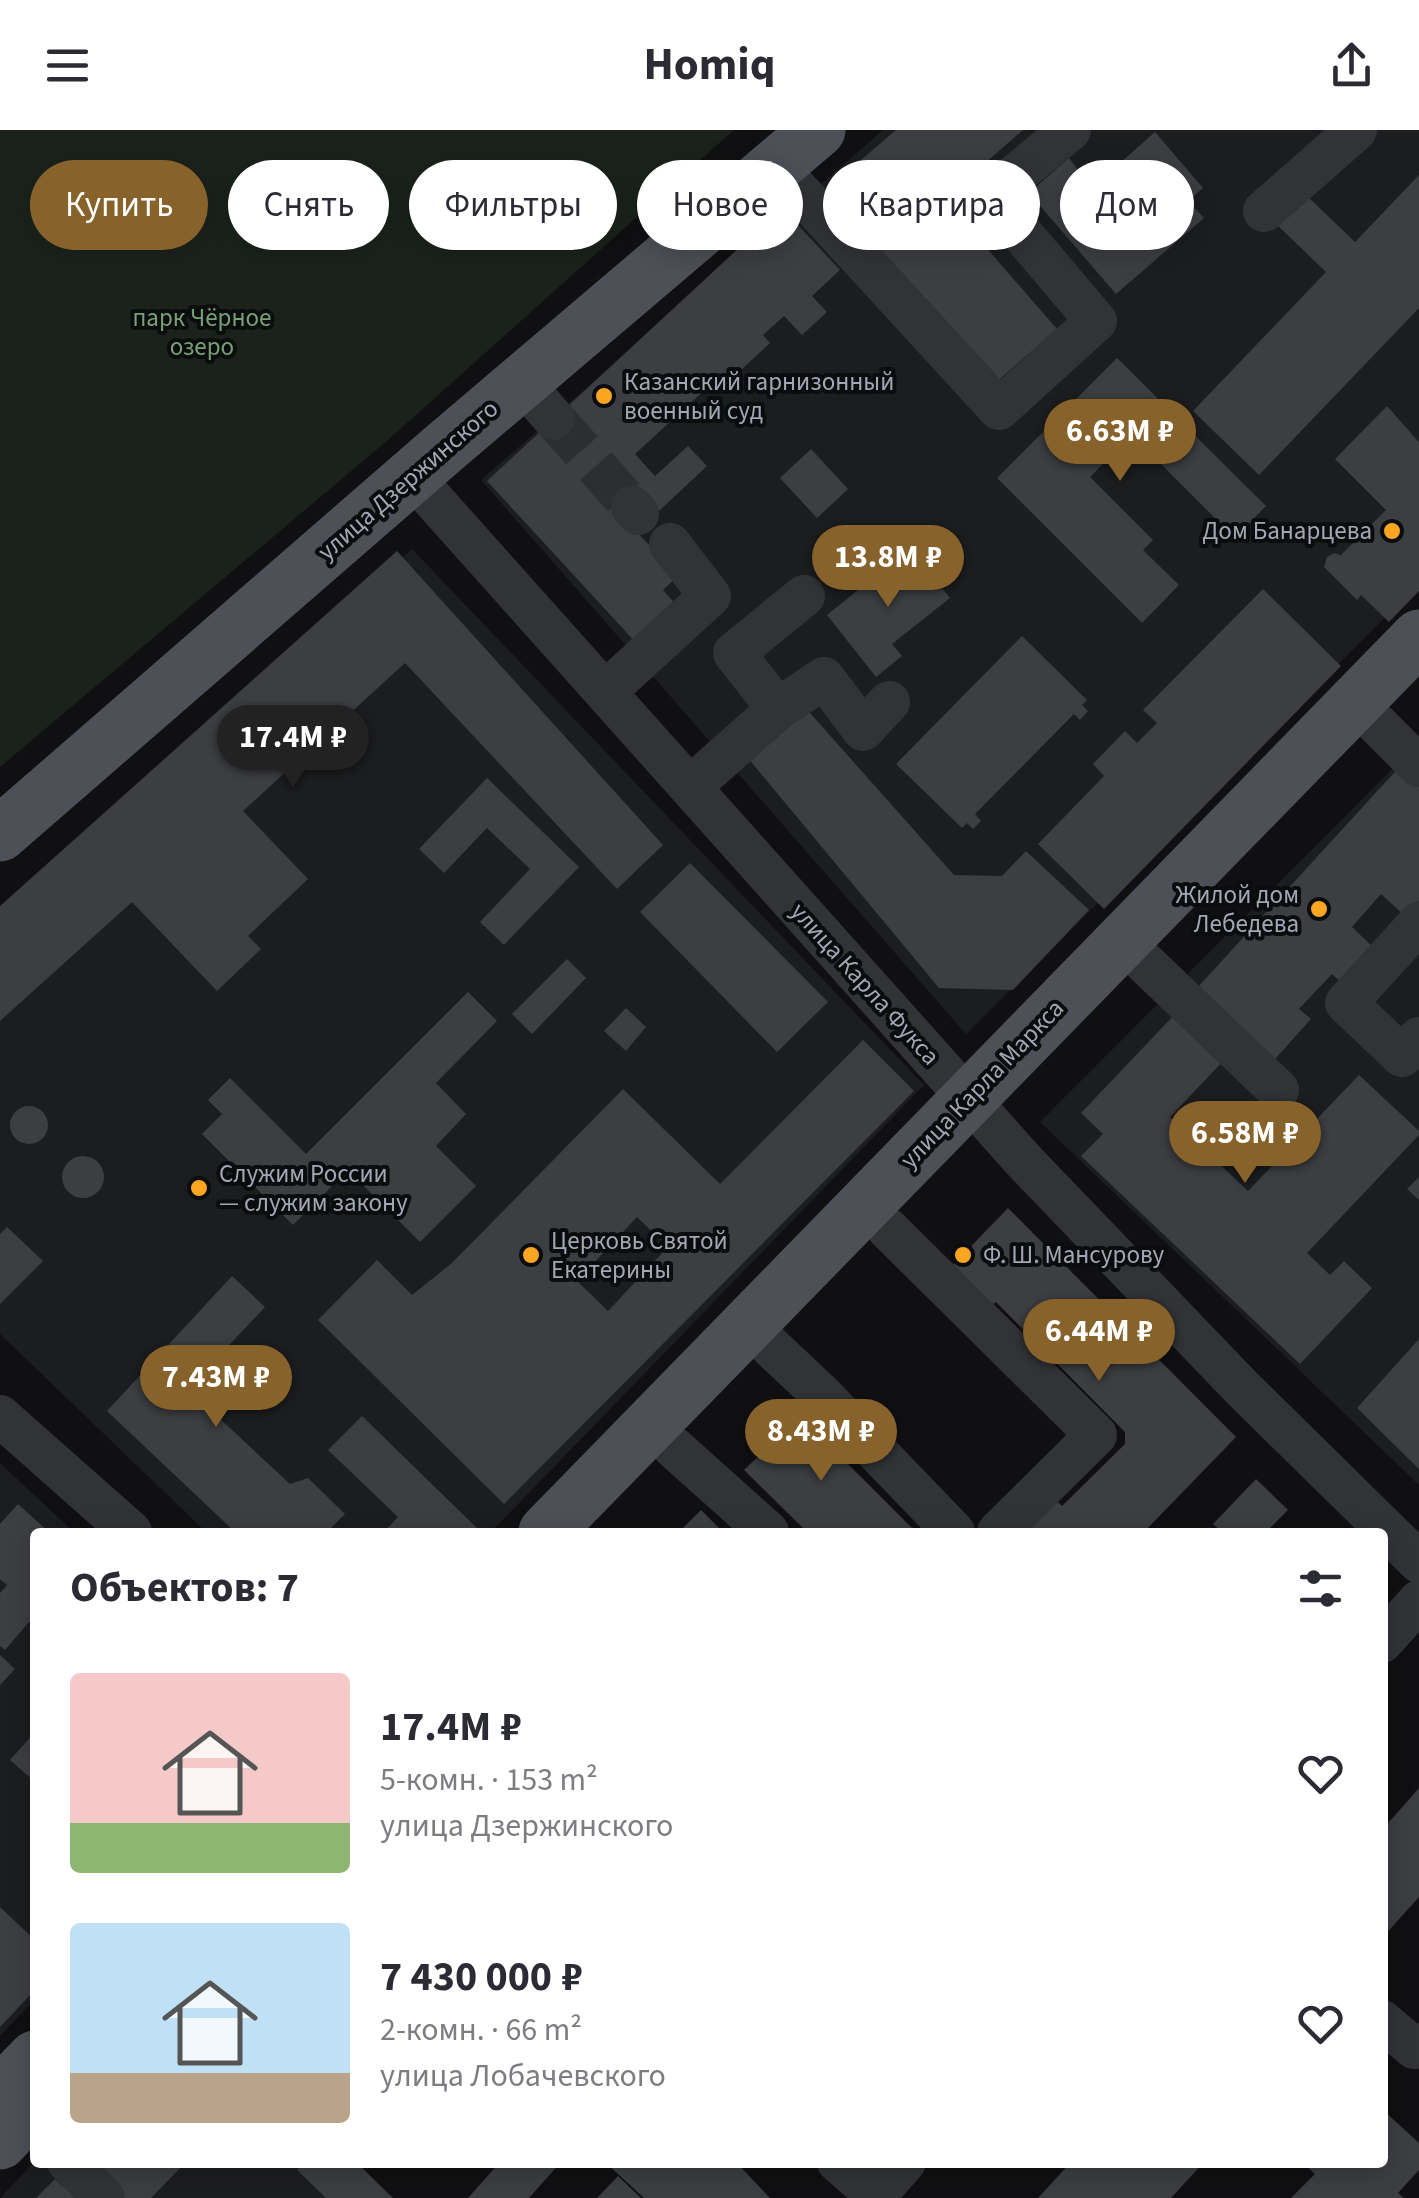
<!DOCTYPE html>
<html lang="ru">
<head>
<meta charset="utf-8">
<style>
	body { margin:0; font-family:"Source Sans 3",sans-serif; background:#f7f7f7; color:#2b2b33; height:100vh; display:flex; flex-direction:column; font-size:38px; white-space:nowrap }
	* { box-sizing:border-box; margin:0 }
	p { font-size:32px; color:#7c7c81 }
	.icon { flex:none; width:55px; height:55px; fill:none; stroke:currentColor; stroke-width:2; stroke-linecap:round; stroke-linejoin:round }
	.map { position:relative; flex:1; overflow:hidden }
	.side { position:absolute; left:30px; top:1398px; width:1358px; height:640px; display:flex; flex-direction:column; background:#fff; border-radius:10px; box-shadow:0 5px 25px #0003 }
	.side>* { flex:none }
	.banner { position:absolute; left:30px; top:30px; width:1360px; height:90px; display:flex; gap:20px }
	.price { position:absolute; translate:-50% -85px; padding:0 22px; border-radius:35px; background:#88622b; color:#fff; font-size:32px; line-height:65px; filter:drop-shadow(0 2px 5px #0008) }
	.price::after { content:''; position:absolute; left:50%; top:60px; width:30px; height:22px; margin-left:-15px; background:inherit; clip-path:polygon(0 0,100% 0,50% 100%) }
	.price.selected { background:#222; color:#fff }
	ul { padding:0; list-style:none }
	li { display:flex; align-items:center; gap:30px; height:250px; padding:0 40px }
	li span { display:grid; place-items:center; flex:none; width:280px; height:200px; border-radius:10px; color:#555 }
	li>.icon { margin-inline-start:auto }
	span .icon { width:120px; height:120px; fill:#fffc; stroke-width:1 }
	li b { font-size:42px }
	h2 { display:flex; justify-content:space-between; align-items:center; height:120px; padding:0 40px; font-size:42px }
	.chip { padding:0 35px; border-radius:45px; background:#fff; box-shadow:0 5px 25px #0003; font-size:35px; line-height:90px }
	.chip.selected { background:#88622b; color:#fff }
	header { display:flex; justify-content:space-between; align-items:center; height:130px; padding:0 40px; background:#fff; font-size:45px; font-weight:700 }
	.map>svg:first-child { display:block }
</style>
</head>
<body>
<header><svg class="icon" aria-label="menu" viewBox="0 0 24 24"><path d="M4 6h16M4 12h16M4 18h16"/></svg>Homiq<svg class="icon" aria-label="share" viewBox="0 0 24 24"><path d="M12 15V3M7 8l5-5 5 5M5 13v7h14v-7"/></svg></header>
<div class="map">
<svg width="1419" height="2068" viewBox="0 0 1419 2068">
	<rect width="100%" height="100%" fill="#101012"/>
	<path fill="#1c1d1f" d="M 883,0 L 1419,0 L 1419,454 L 966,904 L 481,350 Z
		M 412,419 L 924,955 L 491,1402 L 206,1402 L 0,1204 L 0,780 Z
		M 1419,612 L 1419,1355 L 1040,992 Z
		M 0,1333 L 74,1402 L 35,1402 L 35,1869 L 0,1906 Z
		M 35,2031 L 355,2033 L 389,2068 L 0,2068 Z"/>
	<path fill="#1b221b" d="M 0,0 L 734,0 L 388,310 L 0,637 Z"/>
	<path fill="#3c3e42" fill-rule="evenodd" d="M 896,0 L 1023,0 L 944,69 L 1057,199 L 994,254 L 826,60 Z
		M 1155,2 L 1203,58 L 1188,71 L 1204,88 L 1116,164 L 1029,63 L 1069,28 L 1087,52 L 1090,49 L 1095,55 Z
		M 1419,45 L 1419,178 L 1259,345 L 1193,281 L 1326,142 L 1273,91 L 1302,61 L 1355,112 Z
		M 782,78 L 840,140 L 812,166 L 827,182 L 802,205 L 784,186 L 763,205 L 770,213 L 726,254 L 719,247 L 635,324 L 655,346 L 688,316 L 707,336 L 659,381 L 644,365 L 622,386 L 678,446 L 663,460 L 679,478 L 639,516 L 487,351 Z
		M 1117,228 L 1266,376 L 1235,408 L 1132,305 L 1090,347 L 1153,410 L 1143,420 L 1179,455 L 1142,493 L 997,348 Z
		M 1387,276 L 1419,312 L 1419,461 L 1389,492 L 1361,465 L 1357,470 L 1324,437 L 1327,427 L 1334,423 L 1341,425 L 1386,380 L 1335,329 Z
		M 811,319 L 848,359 L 817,388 L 780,348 Z
		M 910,418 L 950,468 L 892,514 L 902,526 L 876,547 L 827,485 Z
		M 397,421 L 663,715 L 617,759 L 405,533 L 243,681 L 308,749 L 248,806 L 261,819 L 217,861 L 132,772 L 0,891 L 0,776 Z
		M 1263,459 L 1341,536 L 1104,779 L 1038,714 L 1104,646 L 1093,634 L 1125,601 L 1137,613 L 1157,593 L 1143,580 Z
		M 1022,506 L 1087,570 L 1082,575 L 1088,581 L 1080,590 L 1074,584 L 975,684 L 981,691 L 973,699 L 967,693 L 962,698 L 896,634 Z
		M 803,575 L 954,745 L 1002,746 L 1026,721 L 1089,780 L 1013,860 L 939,858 L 747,627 Z
		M 1403,633 L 1419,648 L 1419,771 L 1405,786 L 1381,764 L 1352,797 L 1375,819 L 1343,854 L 1332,844 L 1299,879 L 1311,889 L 1275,929 L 1197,858 Z
		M 487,648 L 579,737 L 504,815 L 480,792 L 530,739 L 487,698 L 444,743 L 419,719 Z
		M 690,733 L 828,872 L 777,922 L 640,782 Z
		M 567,829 L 586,848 L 532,904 L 512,884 Z
		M 468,862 L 497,891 L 436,953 L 466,984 L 436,1016 L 476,1056 L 420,1112 L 348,1040 L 293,1095 L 202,1004 L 222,984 L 208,970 L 230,948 L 306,1024 Z
		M 626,878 L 646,897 L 626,921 L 604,901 Z
		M 1178,881 L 1227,927 L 1170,987 L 1248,1061 L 1359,945 L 1419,1001 L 1419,1005 L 1307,1123 L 1330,1145 L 1344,1131 L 1372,1158 L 1300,1234 L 1081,1026 L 1103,1004 L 1081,983 Z
		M 863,910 L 914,961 L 504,1374 L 318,1190 L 377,1130 L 412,1165 L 452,1133 L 623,959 L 720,1054 ZM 637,1087 L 668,1117 L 608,1181 L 577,1151 Z
		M10 995a19 19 0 1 1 38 0a19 19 0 1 1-38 0Z
		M62 1047a21 21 0 1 1 42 0a21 21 0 1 1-42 0Z
		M 1419,1047 L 1419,1070 L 1407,1059 Z
		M 1008,1078 L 1236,1307 L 1144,1402 L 1028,1402 L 1025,1399 L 1056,1370 L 1062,1376 L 1125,1314 L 1125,1302 L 996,1172 L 991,1176 L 952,1136 Z
		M 7,1097 L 43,1131 L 0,1174 L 0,1104 Z
		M 232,1146 L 265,1177 L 188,1259 L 290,1354 L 308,1348 L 345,1384 L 327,1402 L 235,1402 L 107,1281 Z
		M 1419,1209 L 1419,1339 L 1357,1278 Z
		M 805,1282 L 847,1323 L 842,1328 L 916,1402 L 807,1402 L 744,1340 Z
		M 362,1286 L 481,1402 L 384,1402 L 398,1387 L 328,1320 Z
		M 1256,1349 L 1288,1380 L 1266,1402 L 1222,1402 L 1213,1394 Z
		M 18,1374 L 49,1402 L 35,1402 L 35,1497 L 29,1492 L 5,1520 L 0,1516 L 0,1463 L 7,1455 L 0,1449 L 0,1394 Z
		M 701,1380 L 723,1402 L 679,1402 Z
		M 0,1525 L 15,1539 L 0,1555 Z
		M 35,1602 L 35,1652 L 10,1630 Z
		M 1419,1658 L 1419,1767 L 1382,1808 L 1382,1700 Z
		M 0,1777 L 35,1810 L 35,1860 L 0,1897 Z
		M 1382,1979 L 1419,2013 L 1419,2040 L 1398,2063 L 1404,2068 L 1291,2068 L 1315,2044 L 1302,2032 L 1382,2032 Z
		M 85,2032 L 186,2032 L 151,2068 L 36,2068 L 55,2049 L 62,2056 Z
		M 304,2032 L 356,2032 L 393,2068 L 326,2068 L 297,2040 Z
		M 500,2032 L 561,2032 L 529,2068 L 468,2068 Z
		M 605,2032 L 736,2032 L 770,2068 L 644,2068 Z
		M 1071,2032 L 1204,2032 L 1171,2068 L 1038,2068 Z
		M 618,2046 L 641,2068 L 597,2068 Z"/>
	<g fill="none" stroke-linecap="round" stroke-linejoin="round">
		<path stroke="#2d2e32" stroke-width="42" stroke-dasharray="42 21" stroke-linecap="butt" d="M 554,289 L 632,377"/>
		<path stroke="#313337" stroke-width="42" d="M 776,36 L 999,279 L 1096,191 L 990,66 L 1070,0
			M 1264,81 L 1356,0
			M 522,252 L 554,289
			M 412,346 L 1024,1031 L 1242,1258 L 1419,1432
			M 632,377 L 638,384
			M 605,562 L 710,466 L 670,414
			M 778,579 L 734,523 L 804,466
			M 1377,594 L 1419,636
			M 690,657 L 778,579 L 824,548 L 863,600 L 889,572
			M 1419,793 L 1346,873 L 1402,926 L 1419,908
			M 1145,833 L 1278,960
			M 888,1099 L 1096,1305 L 998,1402
			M 770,1216 L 822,1265 L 954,1402
			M 0,1286 L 131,1402
			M 673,1317 L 768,1402
			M 1382,1512 L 1419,1471
			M 1382,1891 L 1414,1918 L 1419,1914
			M 68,2032 L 104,2068
			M 838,2032 L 876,2065
			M 873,2068 L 905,2032"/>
		<path stroke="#4d5056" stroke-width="55" d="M 0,704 L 444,318 L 818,0
			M 546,1402 L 1419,507
			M 0,1964 L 35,1928
			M 0,2012 L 35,1975"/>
	</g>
	<g fill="#faa621" stroke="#0b0c0d" stroke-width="4">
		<circle cx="604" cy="266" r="10"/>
		<circle cx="1392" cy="401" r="10"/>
		<circle cx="1319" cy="779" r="10"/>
		<circle cx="199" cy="1058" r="10"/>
		<circle cx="531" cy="1125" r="10"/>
		<circle cx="963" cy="1125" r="10"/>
	</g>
	<g text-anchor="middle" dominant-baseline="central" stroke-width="8" stroke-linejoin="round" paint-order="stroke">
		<g font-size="25" fill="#77a077" stroke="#0b0c0d">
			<text x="202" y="188">парк Чёрное<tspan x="202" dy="29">озеро</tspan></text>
		</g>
		<g font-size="25" fill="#a1a8b4" stroke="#0b0c0d" text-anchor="start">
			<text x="624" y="252">Казанский гарнизонный<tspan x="624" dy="29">военный суд</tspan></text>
			<text x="1372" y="401" text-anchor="end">Дом Банарцева</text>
			<text x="1299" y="765" text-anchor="end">Жилой дом<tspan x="1299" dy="29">Лебедева</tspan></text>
			<text x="219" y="1044">Служим России<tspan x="219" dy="29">— служим закону</tspan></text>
			<text x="551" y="1111">Церковь Святой<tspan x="551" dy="29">Екатерины</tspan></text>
			<text x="983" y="1125">Ф. Ш. Мансурову</text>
		</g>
		<g font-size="25" fill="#a1a8b4" stroke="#0b0c0d">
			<text transform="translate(408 350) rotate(-41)">улица Дзержинского</text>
			<text transform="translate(865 854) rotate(48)">улица Карла Фукса</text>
			<text transform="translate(982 954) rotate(-46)">улица Карла Маркса</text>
		</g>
	</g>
</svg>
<b class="price" style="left:1120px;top:354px">6.63M ₽</b>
<b class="price" style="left:888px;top:480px">13.8M ₽</b>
<b class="price selected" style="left:293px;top:660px">17.4M ₽</b>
<b class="price" style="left:1245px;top:1056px">6.58M ₽</b>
<b class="price" style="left:1099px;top:1254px">6.44M ₽</b>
<b class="price" style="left:216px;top:1300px">7.43M ₽</b>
<b class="price" style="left:821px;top:1354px">8.43M ₽</b>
<div class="banner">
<a class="chip selected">Купить</a>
<a class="chip">Снять</a>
<a class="chip">Фильтры</a>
<a class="chip">Новое</a>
<a class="chip">Квартира</a>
<a class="chip">Дом</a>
</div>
<section class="side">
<h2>Объектов: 7<svg class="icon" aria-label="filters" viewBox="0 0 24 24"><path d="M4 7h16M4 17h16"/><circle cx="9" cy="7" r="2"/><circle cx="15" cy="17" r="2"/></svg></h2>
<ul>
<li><span style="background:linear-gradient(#f6c9c9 75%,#8fb573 0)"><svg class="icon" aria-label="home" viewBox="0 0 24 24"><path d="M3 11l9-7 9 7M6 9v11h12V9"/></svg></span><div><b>17.4M ₽</b><p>5-комн. · 153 m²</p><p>улица Дзержинского</p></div><svg class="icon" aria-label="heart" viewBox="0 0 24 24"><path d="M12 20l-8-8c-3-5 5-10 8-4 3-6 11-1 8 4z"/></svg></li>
<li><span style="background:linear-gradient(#bfe0f5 75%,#b9a48a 0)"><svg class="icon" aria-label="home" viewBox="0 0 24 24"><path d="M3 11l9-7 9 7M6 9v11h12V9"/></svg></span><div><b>7 430 000 ₽</b><p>2-комн. · 66 m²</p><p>улица Лобачевского</p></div><svg class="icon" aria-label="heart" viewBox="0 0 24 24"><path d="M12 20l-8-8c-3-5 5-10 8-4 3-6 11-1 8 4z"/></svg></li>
</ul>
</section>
</div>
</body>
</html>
